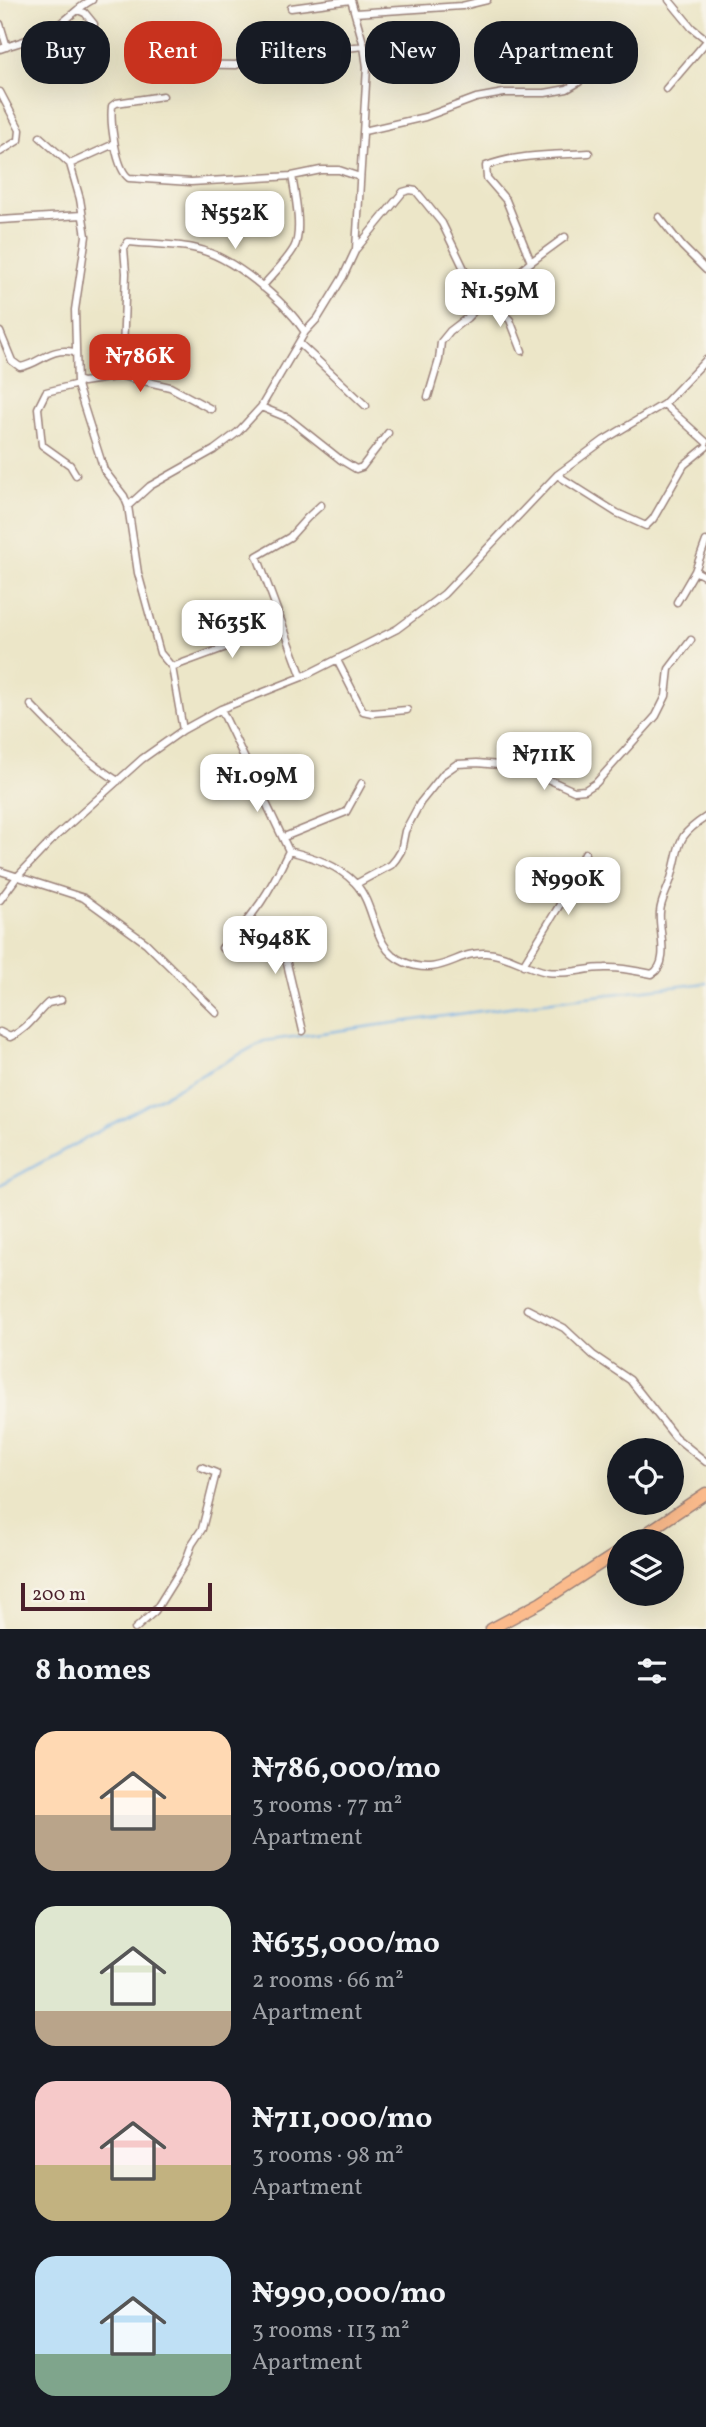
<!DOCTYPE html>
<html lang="en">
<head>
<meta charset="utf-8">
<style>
	body { margin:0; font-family:Vollkorn,serif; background:#242831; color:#f1f3f6; height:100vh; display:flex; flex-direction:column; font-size:26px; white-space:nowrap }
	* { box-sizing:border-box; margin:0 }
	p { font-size:23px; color:#9ea1a6 }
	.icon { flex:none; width:38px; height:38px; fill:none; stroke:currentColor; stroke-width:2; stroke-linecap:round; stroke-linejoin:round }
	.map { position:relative; height:1629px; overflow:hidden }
	.drawer { display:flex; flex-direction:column; background:#171b24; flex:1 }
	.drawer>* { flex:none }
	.guide { position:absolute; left:21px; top:21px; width:665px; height:63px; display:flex; gap:14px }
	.controls { position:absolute; left:607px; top:1438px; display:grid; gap:14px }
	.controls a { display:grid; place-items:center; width:77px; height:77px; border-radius:50%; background:#171b24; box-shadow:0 7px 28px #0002; font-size:35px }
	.scale { position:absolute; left:21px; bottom:18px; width:191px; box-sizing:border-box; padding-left:7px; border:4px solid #4a1f2b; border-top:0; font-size:19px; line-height:24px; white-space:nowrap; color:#4a1f2b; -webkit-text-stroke:5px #f7f3e8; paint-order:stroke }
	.price { position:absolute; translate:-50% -60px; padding:0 16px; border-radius:14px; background:#fff; color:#222; font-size:23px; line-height:46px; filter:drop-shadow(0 2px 4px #0008) }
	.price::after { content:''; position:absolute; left:50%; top:42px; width:21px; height:16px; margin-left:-10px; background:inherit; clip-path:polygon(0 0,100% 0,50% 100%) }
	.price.selected { background:#c8321e; color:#fff }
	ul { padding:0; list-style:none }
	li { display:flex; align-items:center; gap:21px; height:175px; padding:0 35px }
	li span { display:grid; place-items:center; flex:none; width:196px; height:140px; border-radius:21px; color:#555 }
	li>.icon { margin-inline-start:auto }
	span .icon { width:84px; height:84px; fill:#fffc; stroke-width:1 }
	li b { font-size:30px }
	h2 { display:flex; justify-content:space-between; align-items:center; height:84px; padding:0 35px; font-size:30px }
	.chip { padding:0 24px; border-radius:28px; background:#171b24; box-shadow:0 7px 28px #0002; font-size:24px; line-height:63px }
	.chip.selected { background:#c8321e; color:#fff }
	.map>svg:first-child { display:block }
</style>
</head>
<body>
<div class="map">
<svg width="706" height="1629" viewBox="0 0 706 1629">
	<rect width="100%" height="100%" fill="#f7f3e8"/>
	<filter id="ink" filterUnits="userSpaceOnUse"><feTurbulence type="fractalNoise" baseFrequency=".0143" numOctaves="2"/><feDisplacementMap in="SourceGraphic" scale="14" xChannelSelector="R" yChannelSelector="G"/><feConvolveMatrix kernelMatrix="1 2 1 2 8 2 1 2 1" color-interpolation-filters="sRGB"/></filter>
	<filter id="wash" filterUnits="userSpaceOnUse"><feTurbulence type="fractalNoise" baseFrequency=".00686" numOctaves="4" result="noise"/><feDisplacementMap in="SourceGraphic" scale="28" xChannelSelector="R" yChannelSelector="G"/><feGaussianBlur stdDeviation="1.57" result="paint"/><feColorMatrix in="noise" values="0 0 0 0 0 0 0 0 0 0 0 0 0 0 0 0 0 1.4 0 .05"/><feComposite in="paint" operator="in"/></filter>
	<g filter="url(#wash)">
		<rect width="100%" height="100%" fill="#ece6c8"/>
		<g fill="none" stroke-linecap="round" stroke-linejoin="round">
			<path stroke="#75afe5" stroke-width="2" d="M 0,1185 L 264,1041 L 552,1001 L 706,983"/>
		</g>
	</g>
	<g filter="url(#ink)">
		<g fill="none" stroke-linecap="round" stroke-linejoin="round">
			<g stroke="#9b827a" stroke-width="9">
				<path id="street" d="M 669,0 L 692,28 L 706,39
					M 291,8 L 351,0
					M 355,13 L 462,6 L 487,0
					M 0,24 L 7,47
					M 0,49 C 19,42 39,38 57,26 C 70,18 78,7 92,0
					M 168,64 L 236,65 L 269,51 L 305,48 L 337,49 L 364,46
					M 77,65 C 91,54 91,40 94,24 L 85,13 L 78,10
					M 666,89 L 706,42
					M 0,92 L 20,130 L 19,140 L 0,152
					M 163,96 L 116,103 L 112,106 C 110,123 116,169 129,178 L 191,182 L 292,176 L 321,170 L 339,170 L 360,177
					M 364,131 L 425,117 L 476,98 L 504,93 L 545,93 L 567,89 L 579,82 L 597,57
					M 40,137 L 70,164 L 80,199 L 86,236 L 75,310 L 77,385 L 104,470 L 124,496 L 128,506 L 138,573 L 160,653 L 172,667 L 183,730
					M 70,164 L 114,144
					M 659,217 L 682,246 L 706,270
					M 0,220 L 82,215
					M 357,248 L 403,192 L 410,190 L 416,191 L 442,223 L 481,304 L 531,262 L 565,237
					M 531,262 L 506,200 L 487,178 L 486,166 C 518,154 554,155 589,153
					M 262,287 C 272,275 286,262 294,248 C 303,232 295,194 292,176
					M 487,299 L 510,320 L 522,351
					M 0,332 L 12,361 L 20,367 C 41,364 48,347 74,352
					M 299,343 L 366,406
					M 122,376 L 126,273 L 124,248 L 128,242 C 149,244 172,244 193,248 C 231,255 284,300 305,332
					M 77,380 L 83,382 L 122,376 L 170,387 L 211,409
					M 428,397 L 439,360 L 441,342 L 450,331 L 467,318 L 481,304
					M 664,404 L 706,442
					M 261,407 L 288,418 L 341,460 L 356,469 L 362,467 L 388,433
					M 76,475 L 70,465 L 42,445 L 38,408 L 46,392 L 78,384
					M 557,475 L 617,513 L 646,526 L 653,519 L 684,465 L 706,447
					M 128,506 L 150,486 L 214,450 L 238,432 L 261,407 L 305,332 L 318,318 L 343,277 L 356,249 L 367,67 L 364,46 L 351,0
					M 695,571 L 706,577
					M 677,602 L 695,571 L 706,541
					M 337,660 L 363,711 L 372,713 L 407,710
					M 172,667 L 240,642 L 285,630
					M 302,677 L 257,556 L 290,537 L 307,518 L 321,505
					M 31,705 C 58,733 84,760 118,781
					M 221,709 L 289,851 C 269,893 255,915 222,948
					M 284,837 L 346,812 L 362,783
					M 289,851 C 313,857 338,865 355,883 C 377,906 371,948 404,962 C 441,978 457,951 486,953 C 507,954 526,968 547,972 C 568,975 584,968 605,968 C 621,967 636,971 652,974 C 671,963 658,930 660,912 C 661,899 669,888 672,875 C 681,844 674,838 706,817
					M 0,871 L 84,898 L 146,943 L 217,1013
					M 356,884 L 391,865 L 396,859 L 401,851 L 405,831 L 420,803 L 444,773 L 457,764 L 477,763 L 521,767 L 574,791 L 585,790 L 596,783 L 656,716 L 666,696 L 669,669 L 691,640
					M 0,900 L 17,877 L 54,838 L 142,759 L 183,730 L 221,709 L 302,677 L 397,629 L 444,594 L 557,475 L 604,440 L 664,404 L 706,360
					M 250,919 L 285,955 L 303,1031
					M 523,965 L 559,906 L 585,853
					M 0,1032 L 10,1037 C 27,1030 35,1015 48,1003 L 61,1000
					M 527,1309 L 564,1328 L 593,1355 L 630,1380 L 675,1437 L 706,1462
					M 135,1629 L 155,1611 L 185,1563 L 192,1544 L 202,1529 L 216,1473 L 201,1467"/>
			</g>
			<g stroke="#9b827a" stroke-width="13">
				<path id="highway" d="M 633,1542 L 706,1493
					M 491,1629 L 540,1603 L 620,1551"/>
			</g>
			<use href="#street" stroke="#fff" stroke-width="6"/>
			<use href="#highway" stroke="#fbbb8c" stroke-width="10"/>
		</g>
	</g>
</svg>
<div class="controls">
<a><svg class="icon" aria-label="locate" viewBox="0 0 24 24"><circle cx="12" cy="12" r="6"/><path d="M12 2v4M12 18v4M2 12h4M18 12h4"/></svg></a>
<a><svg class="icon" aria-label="layers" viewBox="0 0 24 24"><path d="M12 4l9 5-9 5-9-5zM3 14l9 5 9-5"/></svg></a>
</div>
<div class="scale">200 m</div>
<b class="price" style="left:235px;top:251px">₦552K</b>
<b class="price" style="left:500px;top:329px">₦1.59M</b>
<b class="price selected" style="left:140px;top:394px">₦786K</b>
<b class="price" style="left:232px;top:660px">₦635K</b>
<b class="price" style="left:544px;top:792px">₦711K</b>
<b class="price" style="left:257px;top:814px">₦1.09M</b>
<b class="price" style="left:568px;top:917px">₦990K</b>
<b class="price" style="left:275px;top:976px">₦948K</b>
<div class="guide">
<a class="chip">Buy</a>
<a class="chip selected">Rent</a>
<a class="chip">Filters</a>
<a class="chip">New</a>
<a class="chip">Apartment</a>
</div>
</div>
<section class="drawer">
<h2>8 homes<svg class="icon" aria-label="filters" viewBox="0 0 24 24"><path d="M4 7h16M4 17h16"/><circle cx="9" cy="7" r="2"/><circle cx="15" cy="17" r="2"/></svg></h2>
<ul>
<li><span style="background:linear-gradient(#ffd9b3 60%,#b9a48a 0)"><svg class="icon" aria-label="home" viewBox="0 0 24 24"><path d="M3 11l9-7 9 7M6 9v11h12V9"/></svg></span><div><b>₦786,000/mo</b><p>3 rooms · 77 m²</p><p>Apartment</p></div></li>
<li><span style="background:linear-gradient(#dfe7d0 75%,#b9a48a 0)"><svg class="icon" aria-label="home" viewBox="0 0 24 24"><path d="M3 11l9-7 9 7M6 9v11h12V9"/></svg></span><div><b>₦635,000/mo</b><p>2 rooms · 66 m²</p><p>Apartment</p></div></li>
<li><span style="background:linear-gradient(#f6c9c9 60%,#c2b280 0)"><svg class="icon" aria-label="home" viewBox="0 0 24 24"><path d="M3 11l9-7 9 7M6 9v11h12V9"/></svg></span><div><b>₦711,000/mo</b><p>3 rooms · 98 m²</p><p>Apartment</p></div></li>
<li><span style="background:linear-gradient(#bfe0f5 70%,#7fa58c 0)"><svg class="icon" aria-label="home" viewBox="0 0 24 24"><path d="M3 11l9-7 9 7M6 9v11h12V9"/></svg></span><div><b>₦990,000/mo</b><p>3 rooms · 113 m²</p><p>Apartment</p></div></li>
</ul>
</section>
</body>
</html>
